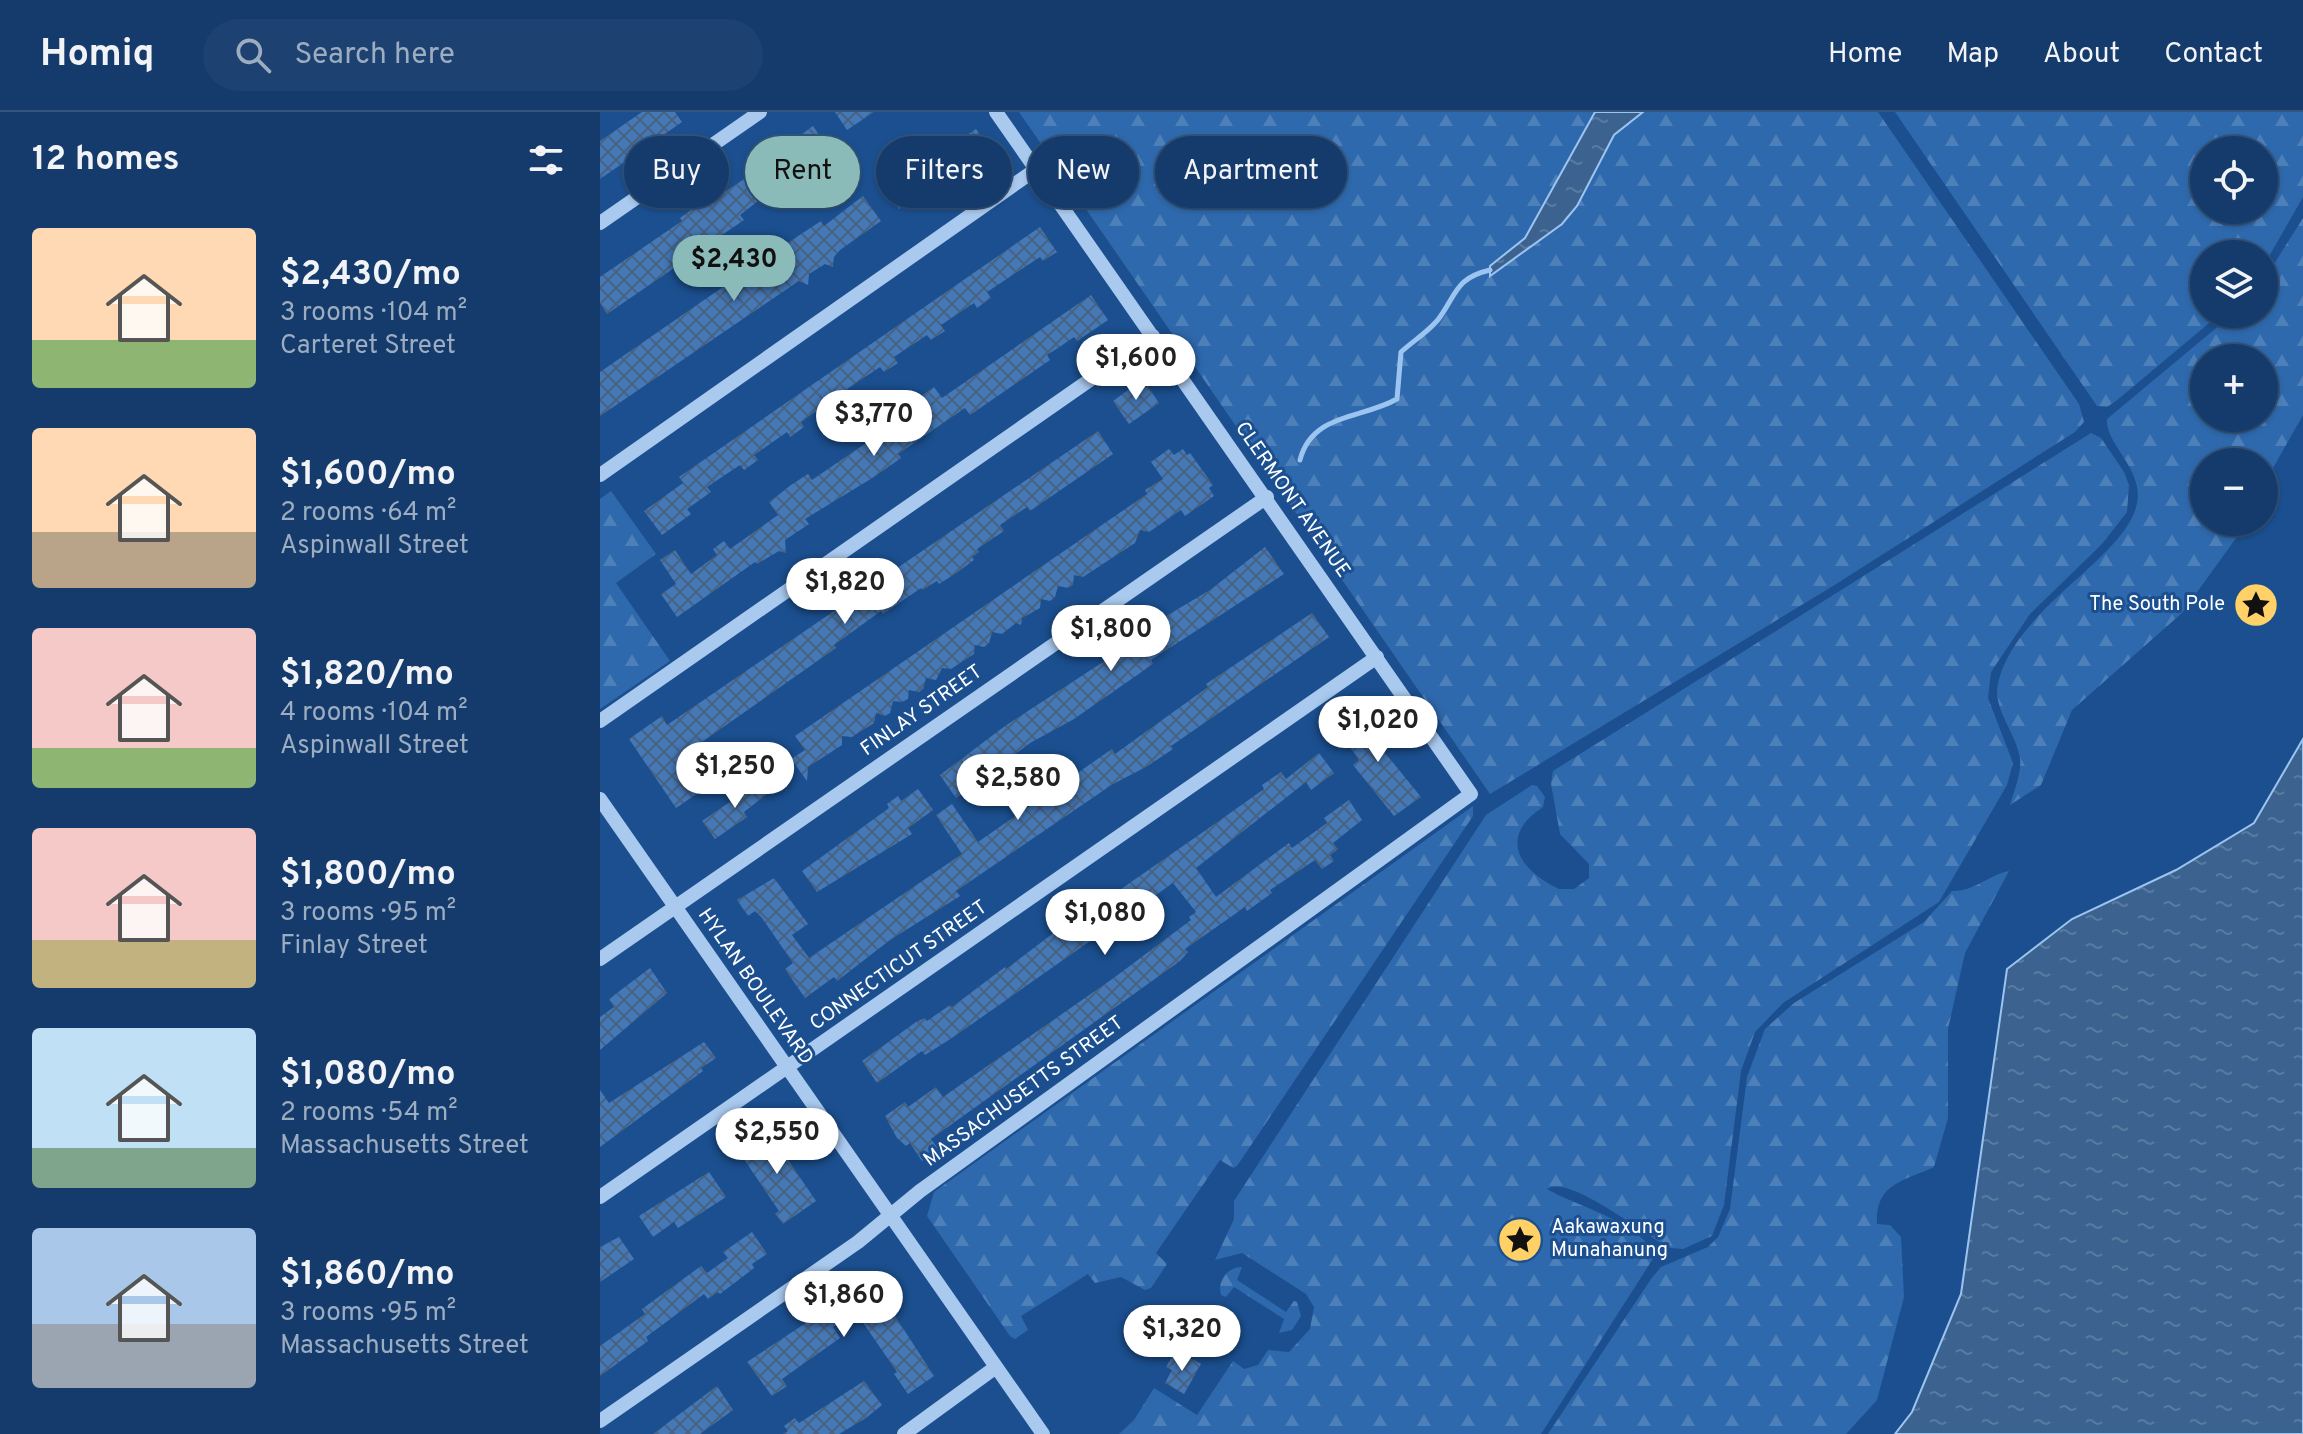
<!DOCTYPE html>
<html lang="en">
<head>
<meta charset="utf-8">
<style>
	body { margin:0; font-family:Overpass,sans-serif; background:#1d4271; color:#f1f3f6; height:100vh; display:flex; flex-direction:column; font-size:30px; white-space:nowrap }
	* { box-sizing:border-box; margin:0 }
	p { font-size:26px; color:#9dadc1 }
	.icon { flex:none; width:44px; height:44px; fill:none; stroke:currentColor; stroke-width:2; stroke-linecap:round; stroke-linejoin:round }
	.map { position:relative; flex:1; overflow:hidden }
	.panel { display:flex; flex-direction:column; background:#143b6b; width:600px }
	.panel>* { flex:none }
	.hud { position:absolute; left:24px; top:24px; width:760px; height:72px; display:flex; gap:16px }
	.controls { position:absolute; left:1590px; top:24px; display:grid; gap:16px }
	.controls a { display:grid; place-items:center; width:88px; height:88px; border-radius:50%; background:#143b6b; box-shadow:0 2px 6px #0004,0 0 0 2px #33557e; font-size:40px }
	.price { position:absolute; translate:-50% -68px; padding:0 18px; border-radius:28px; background:#fff; color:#222; font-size:26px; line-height:52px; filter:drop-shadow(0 2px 4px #0008) }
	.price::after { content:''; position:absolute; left:50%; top:48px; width:24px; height:18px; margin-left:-12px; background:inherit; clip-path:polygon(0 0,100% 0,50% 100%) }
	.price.current { background:#8bbbb9; color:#111 }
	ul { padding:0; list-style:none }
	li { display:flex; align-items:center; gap:24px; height:200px; padding:0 32px }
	li span { display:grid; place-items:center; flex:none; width:224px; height:160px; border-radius:8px; color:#555 }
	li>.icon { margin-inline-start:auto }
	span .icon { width:96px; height:96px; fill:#fffc; stroke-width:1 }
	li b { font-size:34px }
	h2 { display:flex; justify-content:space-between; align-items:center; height:96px; padding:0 32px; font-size:34px }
	.tag { padding:0 28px; border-radius:36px; background:#143b6b; box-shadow:0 2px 6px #0004,0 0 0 2px #33557e; font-size:28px; line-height:72px }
	.tag.current { background:#8bbbb9; color:#111 }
	header { display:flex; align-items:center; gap:48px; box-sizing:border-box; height:112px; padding:0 40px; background:#143b6b; border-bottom:2px solid #33557e }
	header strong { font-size:38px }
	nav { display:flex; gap:44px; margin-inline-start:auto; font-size:28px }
	.search { width:560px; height:72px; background:#1d4271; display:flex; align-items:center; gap:20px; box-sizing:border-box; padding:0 28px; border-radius:44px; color:#9dadc1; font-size:30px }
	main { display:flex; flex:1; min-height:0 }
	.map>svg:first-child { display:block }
</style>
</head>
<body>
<header>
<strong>Homiq</strong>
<div class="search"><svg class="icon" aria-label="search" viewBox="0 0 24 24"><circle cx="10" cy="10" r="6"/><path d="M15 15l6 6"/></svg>Search here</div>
<nav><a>Home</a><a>Map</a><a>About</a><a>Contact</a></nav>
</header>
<main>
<section class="panel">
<h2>12 homes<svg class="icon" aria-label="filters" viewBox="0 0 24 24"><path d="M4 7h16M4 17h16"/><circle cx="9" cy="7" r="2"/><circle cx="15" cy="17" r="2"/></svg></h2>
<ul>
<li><span style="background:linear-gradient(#ffd9b3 70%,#8fb573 0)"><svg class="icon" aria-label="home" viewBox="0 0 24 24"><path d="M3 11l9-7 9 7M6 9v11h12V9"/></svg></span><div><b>$2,430/mo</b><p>3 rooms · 104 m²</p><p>Carteret Street</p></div></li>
<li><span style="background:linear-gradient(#ffd9b3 65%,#b9a48a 0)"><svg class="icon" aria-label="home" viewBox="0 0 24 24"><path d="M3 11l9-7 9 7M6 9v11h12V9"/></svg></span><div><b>$1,600/mo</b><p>2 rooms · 64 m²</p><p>Aspinwall Street</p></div></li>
<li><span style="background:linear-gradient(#f6c9c9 75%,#8fb573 0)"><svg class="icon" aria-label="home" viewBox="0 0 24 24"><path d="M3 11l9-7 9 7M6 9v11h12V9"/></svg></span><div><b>$1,820/mo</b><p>4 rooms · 104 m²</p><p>Aspinwall Street</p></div></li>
<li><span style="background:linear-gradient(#f6c9c9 70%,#c2b280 0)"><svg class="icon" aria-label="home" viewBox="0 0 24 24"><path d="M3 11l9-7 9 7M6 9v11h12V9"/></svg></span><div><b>$1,800/mo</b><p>3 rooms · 95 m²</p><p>Finlay Street</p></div></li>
<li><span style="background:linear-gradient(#bfe0f5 75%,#7fa58c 0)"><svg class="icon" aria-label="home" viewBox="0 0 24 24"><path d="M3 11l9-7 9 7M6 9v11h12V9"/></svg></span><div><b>$1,080/mo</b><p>2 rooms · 54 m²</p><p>Massachusetts Street</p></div></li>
<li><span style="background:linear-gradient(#a9c7e8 60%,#9aa5b1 0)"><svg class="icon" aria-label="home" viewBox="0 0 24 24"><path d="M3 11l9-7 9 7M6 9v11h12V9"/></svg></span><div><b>$1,860/mo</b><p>3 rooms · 95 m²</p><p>Massachusetts Street</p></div></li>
</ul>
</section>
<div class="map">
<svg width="1703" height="1322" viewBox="0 0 1703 1322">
	<defs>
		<pattern id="forest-firs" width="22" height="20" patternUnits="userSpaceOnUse" patternTransform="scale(2)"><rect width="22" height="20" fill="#2e69ad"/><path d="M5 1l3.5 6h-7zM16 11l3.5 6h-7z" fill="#4d80b9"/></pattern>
		<pattern id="water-ripples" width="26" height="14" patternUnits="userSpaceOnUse" patternTransform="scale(2)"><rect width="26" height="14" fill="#3c6290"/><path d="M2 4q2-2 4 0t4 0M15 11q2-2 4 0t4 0" fill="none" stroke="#597aa1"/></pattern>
		<pattern id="building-cross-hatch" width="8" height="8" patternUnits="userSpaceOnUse" patternTransform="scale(2)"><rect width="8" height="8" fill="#4478b7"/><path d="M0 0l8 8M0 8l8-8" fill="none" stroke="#486282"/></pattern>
	</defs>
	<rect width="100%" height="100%" fill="#1b4f8f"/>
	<path fill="url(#forest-firs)" fill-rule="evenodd" d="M 419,0 L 995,0 L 925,126 L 891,154 L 962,112 L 977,94 L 1014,23 L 1043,0 L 1278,0 L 1479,292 L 1484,310 L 1475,320 L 1233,474 L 890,682 Z
		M 1295,0 L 1703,0 L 1703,85 L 1664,153 L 1664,142 L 1604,142 L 1604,202 L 1620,202 L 1516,289 L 1507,295 L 1497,294 ZM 1604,38 L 1664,38 L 1664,98 L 1604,98 Z
		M 1703,106 L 1703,303 L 1664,372 L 1664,350 L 1604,350 L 1604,410 L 1645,410 L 1639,422 L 1582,501 L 1472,598 L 1441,673 L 1410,693 C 1414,679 1422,660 1420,646 C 1416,621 1392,596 1398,571 C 1416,494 1527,446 1537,391 C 1544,357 1505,332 1507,307 L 1633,202 L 1664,202 L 1664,168 ZM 1664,246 L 1664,306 L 1604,306 L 1604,246 Z
		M 1491,321 L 1501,326 L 1524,360 L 1529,373 L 1527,400 L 1502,432 L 1430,502 L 1391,560 L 1388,586 L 1413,651 L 1407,673 L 1339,790 L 1183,891 L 1155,920 L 1141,959 L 1124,1093 L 1112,1124 L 1083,1137 L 1070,1136 C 1046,1124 968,1061 947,1077 C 973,1093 1047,1112 1054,1145 L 941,1322 L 519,1322 L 534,1308 L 554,1276 L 597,1303 L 633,1249 L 644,1257 L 658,1253 L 668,1238 L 689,1240 L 710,1217 L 714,1195 L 706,1182 L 642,1141 L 615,1148 L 634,1107 L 634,1089 L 886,703 L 932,673 L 937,674 L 945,685 L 943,695 C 898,724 918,758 959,777 L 974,777 L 989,766 L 989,752 L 960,722 L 951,672 L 953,659 Z
		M 11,379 L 56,442 L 16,471 L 70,549 L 0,597 L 0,387 Z
		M 873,694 L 873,704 L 637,1054 L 633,1056 L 620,1048 L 556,1141 L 567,1152 L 551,1176 L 545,1178 L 521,1165 L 495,1171 L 488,1162 L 421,1204 L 428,1218 L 415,1227 L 410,1224 L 327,1104 L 334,1080 Z
		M 1409,759 L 1365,841 L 1348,917 L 1348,1006 L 1334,1055 C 1304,1069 1275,1071 1277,1112 L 1290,1113 L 1301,1125 L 1304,1185 L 1277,1288 L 1246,1322 L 948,1322 L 1051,1167 L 1061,1155 L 1108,1135 L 1118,1125 L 1130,1097 L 1147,965 L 1165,917 L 1194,891 L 1324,810 L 1352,779 C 1373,780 1389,763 1409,759 Z
		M 642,1155 L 637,1168 L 686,1200 L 694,1189 L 697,1190 L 701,1204 L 692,1218 L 679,1221 L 684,1207 L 634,1175 L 626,1185 L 621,1183 C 617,1169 627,1155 642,1155 Z"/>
	<path fill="url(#water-ripples)" stroke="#9cc4f0" stroke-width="2" d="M 995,0 L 1043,0 L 1014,23 L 977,94 L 962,112 L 890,164 L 890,154 L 925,126 Z
		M 1703,627 L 1703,1322 L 1295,1322 L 1312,1300 L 1361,1182 L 1407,857 L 1472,807 L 1576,758 L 1654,711 Z"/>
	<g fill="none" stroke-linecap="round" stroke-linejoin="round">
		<path stroke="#9cc4f0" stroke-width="5" d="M 700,348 C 712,301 762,307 797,287 L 801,240 C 813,229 831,218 840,205 C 857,181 856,166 890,158"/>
	</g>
	<path fill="url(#building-cross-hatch)" d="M 42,0 L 75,0 L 82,10 L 0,67 L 0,29 Z
		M 235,0 L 274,0 L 247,18 Z
		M 213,14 L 226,33 L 187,61 L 189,65 L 140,103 L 144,108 L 7,202 L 0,191 L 0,165 L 82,109 L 80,106 L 105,88 L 120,79 L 126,79 L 189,37 L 186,33 Z
		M 376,17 L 389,35 L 299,97 L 287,79 Z
		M 263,84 L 281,109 L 240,138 L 234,145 L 233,155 L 225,152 L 209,162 L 208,173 L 199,169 L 0,304 L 0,260 L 169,143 L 221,109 L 224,114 Z
		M 440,115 L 457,140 L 443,149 L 440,145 L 387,180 L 391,186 L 377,196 L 374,191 L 341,213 L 345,219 L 331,228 L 327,223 L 294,245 L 298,251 L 284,260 L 280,255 L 247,277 L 251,283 L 237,293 L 233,287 L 201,310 L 204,315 L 190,325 L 187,320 L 154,343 L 158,348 L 144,358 L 140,353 L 107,375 L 111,380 L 87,397 L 91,402 L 62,423 L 44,399 L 83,371 L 79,365 Z
		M 491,183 L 508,208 L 477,229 L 474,225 L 458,236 L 447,243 L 450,248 L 370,303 L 365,296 L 298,342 L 301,346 L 274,365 L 205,407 L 209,412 L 185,428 L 186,441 L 179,439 L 157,452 L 155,450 L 77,505 L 61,482 L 76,472 L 60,448 L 75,438 L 91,462 L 117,443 L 113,437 L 124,429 L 130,437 L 178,403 L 169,390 L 191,373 L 208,362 L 212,368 L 291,314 L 287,308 L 334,275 L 342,286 Z
		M 543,267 L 559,291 L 529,312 L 513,289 Z
		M 498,319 L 513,342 L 430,399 L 427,395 L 400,413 L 404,419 L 377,437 L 379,440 L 372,445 L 374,448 L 355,462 L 339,472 L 337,469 L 322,478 L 321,476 L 283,502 L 281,499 L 234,533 L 236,536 L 89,639 L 111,672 L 76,696 L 29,627 L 62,604 L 67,613 Z
		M 569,337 L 574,343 L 583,337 L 587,343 L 590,341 L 613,373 L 609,376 L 614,384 L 585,404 L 581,398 L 549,420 L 540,418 L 535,431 L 483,465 L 474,463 L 473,473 L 468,476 L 458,474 L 455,485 L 450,489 L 441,487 L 440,496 L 422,506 L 421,513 L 416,511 L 402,522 L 392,520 L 389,531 L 384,535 L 375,533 L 374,542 L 351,557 L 342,556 L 336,568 L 326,566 L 323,577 L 319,580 L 309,578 L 308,587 L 302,590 L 293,589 L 290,601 L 285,604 L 276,601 L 274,611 L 252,625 L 242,624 L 242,633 L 208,655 L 207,669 L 191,647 L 205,638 L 195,624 L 547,382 L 545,378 L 563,367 L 551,350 Z
		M 665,435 L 684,462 L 551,548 L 553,552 L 474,607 L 430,631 L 356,686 L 340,663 L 405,614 L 549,520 L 561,507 L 610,478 Z
		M 712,501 L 729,525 L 571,634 L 573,637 L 546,655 L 513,672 L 356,779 L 360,784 L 290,828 L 237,869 L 234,865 L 205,886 L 185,857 L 193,851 L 162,806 L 155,799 L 148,804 L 137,788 L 174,766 L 208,812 L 192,823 L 209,846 L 362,742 L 336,703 L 352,692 L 378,730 L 512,637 L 515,642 L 608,575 L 606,572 Z
		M 771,597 L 785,618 L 773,626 L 821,685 L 794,704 L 753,653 L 759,648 L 739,620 Z
		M 719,641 L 734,661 L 711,678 L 706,670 L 596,756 L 616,785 L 689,731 L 692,736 L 727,711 L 724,706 L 749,688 L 762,708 L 733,731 L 738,737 L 730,743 L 734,749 L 722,757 L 715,748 L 670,778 L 672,781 L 647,799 L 645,795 L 585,837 L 588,840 L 580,849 L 331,1027 L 339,1038 L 322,1049 L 310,1031 L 306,1034 L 297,1026 L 285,1004 L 305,990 L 308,995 L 336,975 L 343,985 L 515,865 L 591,808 L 589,805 L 596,800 L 573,771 L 352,926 L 325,943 L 322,939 L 277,971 L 262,949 L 316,910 L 325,906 L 327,909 L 350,893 L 352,895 L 405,855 L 406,857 L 460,816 L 462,818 L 616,711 L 664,677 L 662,673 L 681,660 L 686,667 Z
		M 163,667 L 171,679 L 144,700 L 147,705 L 115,727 L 102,709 Z
		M 318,677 L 333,698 L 308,716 L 312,722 L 217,780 L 202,759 L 289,696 L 287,692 L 298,684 L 301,689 Z
		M 50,856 L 67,881 L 0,938 L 0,905 L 14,895 L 9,887 Z
		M 104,930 L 116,946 L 101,956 L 103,959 L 0,1035 L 0,978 L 9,991 Z
		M 167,1017 L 216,1089 L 183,1112 L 175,1102 L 179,1099 L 137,1037 Z
		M 109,1060 L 126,1085 L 78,1116 L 74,1110 L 53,1125 L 39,1104 Z
		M 152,1120 L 167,1142 L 152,1152 L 154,1156 L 120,1182 L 118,1180 L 108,1187 L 104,1182 L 46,1225 L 48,1229 L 0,1264 L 0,1234 L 45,1202 L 42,1197 L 101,1154 L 107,1161 L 128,1146 L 123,1140 Z
		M 19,1125 L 34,1147 L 0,1170 L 0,1135 Z
		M 261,1160 L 297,1207 L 334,1264 L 308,1282 L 294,1262 L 297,1260 L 255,1199 L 233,1215 L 240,1226 L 182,1267 L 187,1274 L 172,1284 L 147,1250 L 242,1187 L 235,1178 Z
		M 573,1243 L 584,1249 L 587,1244 L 601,1252 L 584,1282 L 565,1271 L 572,1258 L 566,1255 Z
		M 264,1269 L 282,1293 L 266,1306 L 239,1322 L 183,1322 L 188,1319 L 184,1314 L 195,1306 L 199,1311 Z
		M 117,1274 L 133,1298 L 100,1322 L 53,1322 Z"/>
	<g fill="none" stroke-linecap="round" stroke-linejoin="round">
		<path stroke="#a9c9ee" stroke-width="14" d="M 0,111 L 160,0
			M 0,363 L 435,58
			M 0,609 L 553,224
			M 0,687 L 443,1322
			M 0,847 L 667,385
			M 0,1085 L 777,545
			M 0,1309 L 258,1130 L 320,1079 L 871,682 L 396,0
			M 304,1322 L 396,1255"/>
	</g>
	<defs>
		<g id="sight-disc" transform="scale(2.3)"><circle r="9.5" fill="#ffd166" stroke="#1b4f8f"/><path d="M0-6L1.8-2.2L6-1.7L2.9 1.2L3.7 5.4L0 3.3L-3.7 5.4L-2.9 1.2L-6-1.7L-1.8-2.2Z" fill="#111"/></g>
	</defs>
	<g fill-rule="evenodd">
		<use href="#sight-disc" x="1656" y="493"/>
		<use href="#sight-disc" x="920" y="1128"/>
	</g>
	<g text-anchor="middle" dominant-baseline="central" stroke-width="6" stroke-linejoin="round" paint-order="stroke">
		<g font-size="20" fill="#fff" stroke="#1b4f8f">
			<text transform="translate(692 388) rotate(55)">CLERMONT AVENUE</text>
			<text transform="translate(322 599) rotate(-35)">FINLAY STREET</text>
			<text transform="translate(299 854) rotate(-35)">CONNECTICUT STREET</text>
			<text transform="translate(155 875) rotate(55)">HYLAN BOULEVARD</text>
			<text transform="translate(424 980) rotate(-36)">MASSACHUSETTS STREET</text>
		</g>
		<g font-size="20" fill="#fff" stroke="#1b4f8f" text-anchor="end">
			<text x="1625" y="493">The South Pole</text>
			<text x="951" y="1116" text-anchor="start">Aakawaxung<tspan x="951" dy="23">Munahanung</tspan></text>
		</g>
	</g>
</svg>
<div class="controls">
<a><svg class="icon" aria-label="locate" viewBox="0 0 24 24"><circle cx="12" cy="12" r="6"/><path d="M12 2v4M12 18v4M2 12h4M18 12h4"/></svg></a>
<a><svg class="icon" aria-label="layers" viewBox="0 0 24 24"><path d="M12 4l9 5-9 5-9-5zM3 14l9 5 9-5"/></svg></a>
<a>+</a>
<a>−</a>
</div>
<b class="price current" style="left:134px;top:191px">$2,430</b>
<b class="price" style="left:536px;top:290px">$1,600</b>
<b class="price" style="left:274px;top:346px">$3,770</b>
<b class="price" style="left:245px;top:514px">$1,820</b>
<b class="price" style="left:511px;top:561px">$1,800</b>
<b class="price" style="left:778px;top:652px">$1,020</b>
<b class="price" style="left:135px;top:698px">$1,250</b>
<b class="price" style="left:418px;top:710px">$2,580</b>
<b class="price" style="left:505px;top:845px">$1,080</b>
<b class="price" style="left:177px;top:1064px">$2,550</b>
<b class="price" style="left:244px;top:1227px">$1,860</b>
<b class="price" style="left:582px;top:1261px">$1,320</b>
<div class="hud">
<a class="tag">Buy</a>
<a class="tag current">Rent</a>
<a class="tag">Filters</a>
<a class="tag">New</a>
<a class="tag">Apartment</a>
</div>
</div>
</main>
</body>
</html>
